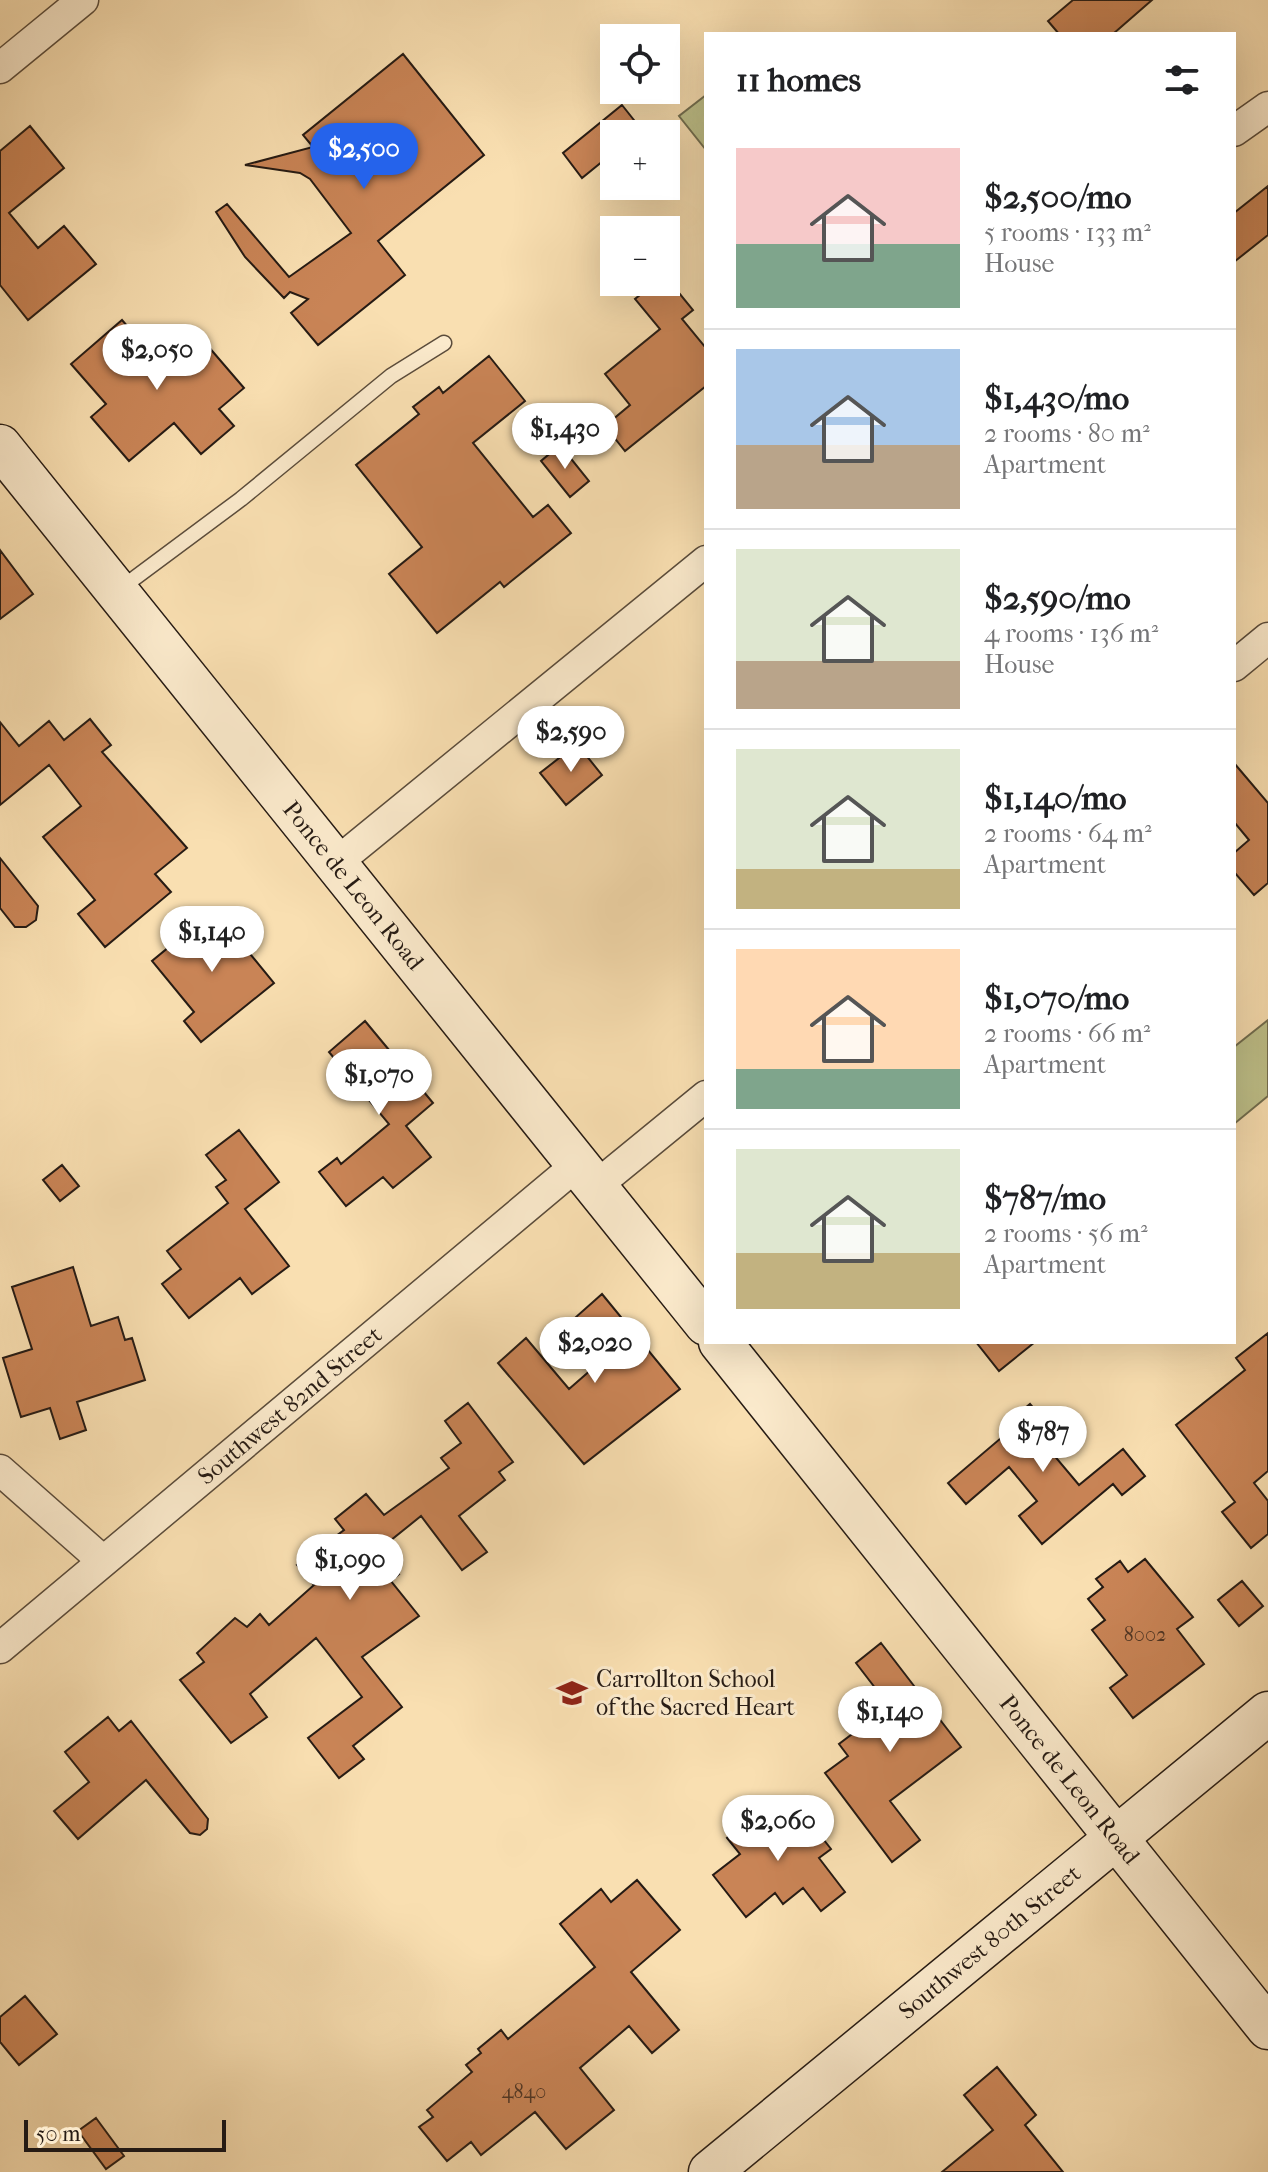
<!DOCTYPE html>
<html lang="en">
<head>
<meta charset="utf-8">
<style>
	body { margin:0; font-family:"IM FELL French Canon",serif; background:#f2f2f2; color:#202124; height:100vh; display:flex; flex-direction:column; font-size:30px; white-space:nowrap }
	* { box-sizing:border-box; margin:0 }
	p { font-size:26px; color:#757577 }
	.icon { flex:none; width:44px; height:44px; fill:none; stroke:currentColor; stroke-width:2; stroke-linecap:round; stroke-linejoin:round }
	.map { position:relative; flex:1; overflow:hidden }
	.sheet { position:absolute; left:704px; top:32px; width:532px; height:1312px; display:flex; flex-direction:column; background:#fff; border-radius:0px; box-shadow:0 8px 32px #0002 }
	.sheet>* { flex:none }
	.controls { position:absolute; left:600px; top:24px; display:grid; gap:16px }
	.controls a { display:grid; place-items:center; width:80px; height:80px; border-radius:0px; background:#fff; box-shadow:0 8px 32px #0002; font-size:40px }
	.scale { position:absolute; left:24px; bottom:20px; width:202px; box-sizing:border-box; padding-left:8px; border:4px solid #261b14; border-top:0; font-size:22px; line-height:28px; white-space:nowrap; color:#261b14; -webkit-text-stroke:6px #fbeacc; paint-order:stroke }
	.price { position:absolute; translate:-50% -68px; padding:0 18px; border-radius:28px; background:#fff; color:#222; font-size:26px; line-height:52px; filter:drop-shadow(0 2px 4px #0008) }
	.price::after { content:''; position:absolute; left:50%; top:48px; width:24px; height:18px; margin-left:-12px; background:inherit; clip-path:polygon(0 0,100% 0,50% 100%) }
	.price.on { background:#2563eb; color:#fff }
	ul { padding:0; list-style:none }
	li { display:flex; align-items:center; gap:24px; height:200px; padding:0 32px }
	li+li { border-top:2px solid #e0e0e0 }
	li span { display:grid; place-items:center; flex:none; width:224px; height:160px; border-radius:0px; color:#555 }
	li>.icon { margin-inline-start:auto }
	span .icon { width:96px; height:96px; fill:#fffc; stroke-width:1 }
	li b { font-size:34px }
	h2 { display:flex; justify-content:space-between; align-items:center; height:96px; padding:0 32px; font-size:34px }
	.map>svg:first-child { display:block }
</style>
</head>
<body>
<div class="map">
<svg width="1268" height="2172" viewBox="0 0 1268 2172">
	<rect width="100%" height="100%" fill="#f9dfb1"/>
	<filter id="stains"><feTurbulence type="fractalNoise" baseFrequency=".0025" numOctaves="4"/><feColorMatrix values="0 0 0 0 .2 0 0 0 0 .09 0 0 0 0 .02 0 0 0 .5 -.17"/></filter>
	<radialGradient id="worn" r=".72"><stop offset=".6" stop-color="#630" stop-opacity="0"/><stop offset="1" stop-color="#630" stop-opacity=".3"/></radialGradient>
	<path fill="#bfc18a" stroke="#726e4f" stroke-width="2" d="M 706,95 L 706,150 L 679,116 Z
		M 1268,1020 L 1268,1096 L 1234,1124 L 1234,1047 Z"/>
	<path fill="#c98456" stroke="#261b14" stroke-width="2" d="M 1073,0 L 1152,0 L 1113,34 L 1059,34 L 1048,21 Z
		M 403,54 L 484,155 L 378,241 L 405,275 L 318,345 L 291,313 L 308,299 L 290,292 L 284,298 L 245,257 L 216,212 L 227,204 L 289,277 L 351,233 L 310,179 L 300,173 L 245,165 L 313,147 L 303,135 Z
		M 622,105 L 645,134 L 614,134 L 614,152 L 582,178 L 563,153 Z
		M 30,126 L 64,168 L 9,213 L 38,248 L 64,226 L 96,264 L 28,320 L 0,285 L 0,151 Z
		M 1268,186 L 1268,235 L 1234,262 L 1234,213 Z
		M 666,277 L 693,310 L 682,319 L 706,348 L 706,386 L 625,451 L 605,426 L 630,405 L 605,374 L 660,329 L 635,299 L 656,282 L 666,282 Z
		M 122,320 L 164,369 L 201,338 L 244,388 L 219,409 L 234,426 L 201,454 L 174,423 L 129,461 L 91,417 L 106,404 L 71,364 Z
		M 489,356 L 525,401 L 473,443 L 533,517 L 548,505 L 571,533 L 504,587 L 500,582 L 437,633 L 389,574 L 422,547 L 356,465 L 419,414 L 413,407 L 439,387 L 443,393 Z
		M 560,445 L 589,481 L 570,497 L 541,461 Z
		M 0,550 L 33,594 L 0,619 Z
		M 90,719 L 111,745 L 102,752 L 187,848 L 155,874 L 171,892 L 105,947 L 78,914 L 95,900 L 43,837 L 81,806 L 49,765 L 0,805 L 0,722 L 19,746 L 49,721 L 64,740 Z
		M 577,744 L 602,775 L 566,805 L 540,773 Z
		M 1234,763 L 1268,803 L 1268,883 L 1254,895 L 1234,872 L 1234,853 L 1249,840 L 1234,822 Z
		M 0,858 L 38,906 L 36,920 L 26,927 L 15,927 L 0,908 Z
		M 214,910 L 274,983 L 201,1042 L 184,1021 L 194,1012 L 152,961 Z
		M 365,1021 L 433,1103 L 406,1126 L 431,1157 L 393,1188 L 383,1177 L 346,1206 L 319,1172 L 337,1158 L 341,1164 L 389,1124 L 329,1052 Z
		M 239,1130 L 279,1182 L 245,1209 L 289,1266 L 252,1294 L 240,1278 L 189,1318 L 162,1284 L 181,1269 L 167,1251 L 228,1203 L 216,1187 L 226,1180 L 206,1155 Z
		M 62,1165 L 79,1186 L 60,1201 L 43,1180 Z
		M 73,1267 L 91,1326 L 118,1317 L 125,1340 L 132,1338 L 145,1380 L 77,1402 L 86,1430 L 60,1439 L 50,1408 L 21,1417 L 3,1358 L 32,1349 L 12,1287 Z
		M 602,1294 L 680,1389 L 584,1464 L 498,1363 L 526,1338 L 569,1389 L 608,1355 L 576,1317 Z
		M 1268,1333 L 1268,1471 L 1254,1483 L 1268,1501 L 1268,1534 L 1251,1548 L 1222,1512 L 1235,1502 L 1176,1425 L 1245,1370 L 1236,1358 Z
		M 976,1342 L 1035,1342 L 999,1371 Z
		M 468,1403 L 513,1462 L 499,1472 L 505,1480 L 459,1516 L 487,1552 L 462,1570 L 421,1516 L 380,1549 L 399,1574 L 391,1581 L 419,1616 L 362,1657 L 402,1707 L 353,1746 L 364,1759 L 339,1778 L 308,1738 L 362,1697 L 316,1638 L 250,1694 L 267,1717 L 231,1743 L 180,1680 L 204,1662 L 197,1653 L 235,1618 L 247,1627 L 260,1614 L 269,1625 L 314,1585 L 297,1565 L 344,1530 L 335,1519 L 366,1494 L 384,1515 L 449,1468 L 441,1458 L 461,1443 L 445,1421 Z
		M 1030,1404 L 1064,1444 L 1052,1453 L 1079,1485 L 1123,1449 L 1145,1476 L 1122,1495 L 1113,1484 L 1042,1544 L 1019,1516 L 1037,1501 L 1009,1467 L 966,1504 L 948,1483 L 1007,1433 L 1002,1427 Z
		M 1145,1559 L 1193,1617 L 1177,1629 L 1204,1664 L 1133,1718 L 1110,1688 L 1127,1675 L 1092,1630 L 1105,1620 L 1088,1599 L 1103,1587 L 1096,1579 L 1120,1561 L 1128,1572 Z
		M 1242,1581 L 1263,1606 L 1239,1626 L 1218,1600 Z
		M 881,1643 L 961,1747 L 890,1801 L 920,1840 L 892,1862 L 825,1773 L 848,1756 L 839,1744 L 889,1706 L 856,1663 Z
		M 108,1717 L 119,1731 L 131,1721 L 208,1819 L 207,1829 L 200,1835 L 190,1833 L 146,1780 L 78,1839 L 54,1811 L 89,1782 L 65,1752 Z
		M 794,1802 L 831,1849 L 819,1858 L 845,1892 L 821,1911 L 803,1888 L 783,1904 L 775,1893 L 746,1917 L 713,1875 L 740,1854 L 727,1838 L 754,1816 L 763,1826 Z
		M 637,1880 L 680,1930 L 631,1972 L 679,2030 L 652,2053 L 629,2026 L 580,2068 L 614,2110 L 566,2149 L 535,2112 L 481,2155 L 471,2142 L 447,2161 L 419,2127 L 433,2117 L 427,2110 L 472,2072 L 466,2065 L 481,2053 L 478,2049 L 501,2030 L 508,2039 L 595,1967 L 560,1924 L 601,1889 L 611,1902 Z
		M 25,1996 L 57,2034 L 19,2065 L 0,2042 L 0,2017 Z
		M 997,2067 L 1036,2115 L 1025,2125 L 1063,2172 L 942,2172 L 993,2130 L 964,2095 Z
		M 96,2118 L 124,2156 L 106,2169 L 78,2131 Z"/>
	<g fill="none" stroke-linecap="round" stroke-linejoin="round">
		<g stroke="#5b4c3b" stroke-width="17">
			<path id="lane" d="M 120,589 L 241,499 L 391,376 L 444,343"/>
		</g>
		<g stroke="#5b4c3b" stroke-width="33">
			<g id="street">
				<path d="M 0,68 L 83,0"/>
				<path d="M 1234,131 L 1268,107"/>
				<path d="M 1234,666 L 1268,638"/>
				<path d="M 336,863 L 706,561"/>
				<path d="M 596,1186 L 706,1096"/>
				<path d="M 0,1470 L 103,1561"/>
				<path id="s1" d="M 0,1648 L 578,1164"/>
			</g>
		</g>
		<g stroke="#261b14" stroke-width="45">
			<g id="secondary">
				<path id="s2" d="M 0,446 L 706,1324"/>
				<path id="s3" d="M 720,1342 L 1268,2028"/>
				<path id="s4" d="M 710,2172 L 1268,1713"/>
			</g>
		</g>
		<use href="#lane" stroke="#fbeacc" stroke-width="14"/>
		<use href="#street" stroke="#fbeacc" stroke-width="30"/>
		<use href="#secondary" stroke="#fbeacc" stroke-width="42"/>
	</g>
	<defs>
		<g id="school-bare" transform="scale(2.4)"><path d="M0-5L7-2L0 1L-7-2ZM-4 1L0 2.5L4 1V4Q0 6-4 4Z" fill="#8f2418" stroke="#fbeacc" stroke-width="2.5" paint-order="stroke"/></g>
	</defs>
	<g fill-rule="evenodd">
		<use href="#school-bare" x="572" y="1693"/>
	</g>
	<g text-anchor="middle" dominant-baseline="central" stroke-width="6" stroke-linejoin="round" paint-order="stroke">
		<g font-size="20" fill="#4f3524">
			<text x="1145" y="1634">8002</text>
			<text x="524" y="2091">4840</text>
		</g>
		<g font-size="24" fill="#261b14" stroke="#fbeacc">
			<text stroke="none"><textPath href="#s2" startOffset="564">Ponce de Leon Road</textPath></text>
			<text stroke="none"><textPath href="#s1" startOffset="378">Southwest 82nd Street</textPath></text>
			<text stroke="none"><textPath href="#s3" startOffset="560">Ponce de Leon Road</textPath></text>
			<text stroke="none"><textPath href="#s4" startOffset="362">Southwest 80th Street</textPath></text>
		</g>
		<g font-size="24" fill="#261b14" stroke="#fbeacc" text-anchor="start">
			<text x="596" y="1679">Carrollton School<tspan x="596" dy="28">of the Sacred Heart</tspan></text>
		</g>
	</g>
	<rect width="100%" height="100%" filter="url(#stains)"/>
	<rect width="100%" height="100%" fill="url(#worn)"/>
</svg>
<div class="controls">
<a><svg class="icon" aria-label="locate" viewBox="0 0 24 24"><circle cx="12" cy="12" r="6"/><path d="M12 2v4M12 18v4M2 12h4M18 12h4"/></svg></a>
<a>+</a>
<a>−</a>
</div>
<div class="scale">50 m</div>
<b class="price on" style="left:364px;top:191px">$2,500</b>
<b class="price" style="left:157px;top:392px">$2,050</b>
<b class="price" style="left:565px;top:471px">$1,430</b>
<b class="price" style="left:571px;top:774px">$2,590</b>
<b class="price" style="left:212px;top:974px">$1,140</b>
<b class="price" style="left:379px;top:1117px">$1,070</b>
<b class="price" style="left:595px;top:1385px">$2,020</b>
<b class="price" style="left:1043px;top:1474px">$787</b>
<b class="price" style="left:350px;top:1602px">$1,090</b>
<b class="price" style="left:890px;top:1754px">$1,140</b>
<b class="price" style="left:778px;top:1863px">$2,060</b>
<section class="sheet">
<h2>11 homes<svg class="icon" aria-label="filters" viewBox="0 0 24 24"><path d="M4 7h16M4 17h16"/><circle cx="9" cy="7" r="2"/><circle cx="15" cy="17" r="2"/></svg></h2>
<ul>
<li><span style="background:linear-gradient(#f6c9c9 60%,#7fa58c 0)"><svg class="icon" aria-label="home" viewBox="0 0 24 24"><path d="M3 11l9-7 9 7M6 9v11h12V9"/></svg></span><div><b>$2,500/mo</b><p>5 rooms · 133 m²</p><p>House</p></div></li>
<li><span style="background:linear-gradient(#a9c7e8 60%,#b9a48a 0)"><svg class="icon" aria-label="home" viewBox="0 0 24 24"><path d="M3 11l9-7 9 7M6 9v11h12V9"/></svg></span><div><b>$1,430/mo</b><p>2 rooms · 80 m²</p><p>Apartment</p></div></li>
<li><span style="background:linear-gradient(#dfe7d0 70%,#b9a48a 0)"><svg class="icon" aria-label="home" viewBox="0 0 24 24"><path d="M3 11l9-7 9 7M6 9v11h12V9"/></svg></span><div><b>$2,590/mo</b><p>4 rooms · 136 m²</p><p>House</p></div></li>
<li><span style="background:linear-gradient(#dfe7d0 75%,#c2b280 0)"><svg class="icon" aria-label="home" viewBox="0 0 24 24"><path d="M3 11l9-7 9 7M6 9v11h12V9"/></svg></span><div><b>$1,140/mo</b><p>2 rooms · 64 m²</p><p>Apartment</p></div></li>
<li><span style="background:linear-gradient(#ffd9b3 75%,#7fa58c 0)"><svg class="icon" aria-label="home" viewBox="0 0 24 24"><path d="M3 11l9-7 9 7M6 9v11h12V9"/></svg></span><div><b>$1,070/mo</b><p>2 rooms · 66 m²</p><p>Apartment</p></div></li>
<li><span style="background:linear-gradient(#dfe7d0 65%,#c2b280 0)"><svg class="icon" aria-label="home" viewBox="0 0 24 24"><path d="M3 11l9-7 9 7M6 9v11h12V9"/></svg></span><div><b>$787/mo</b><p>2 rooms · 56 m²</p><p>Apartment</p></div></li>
</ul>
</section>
</div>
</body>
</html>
